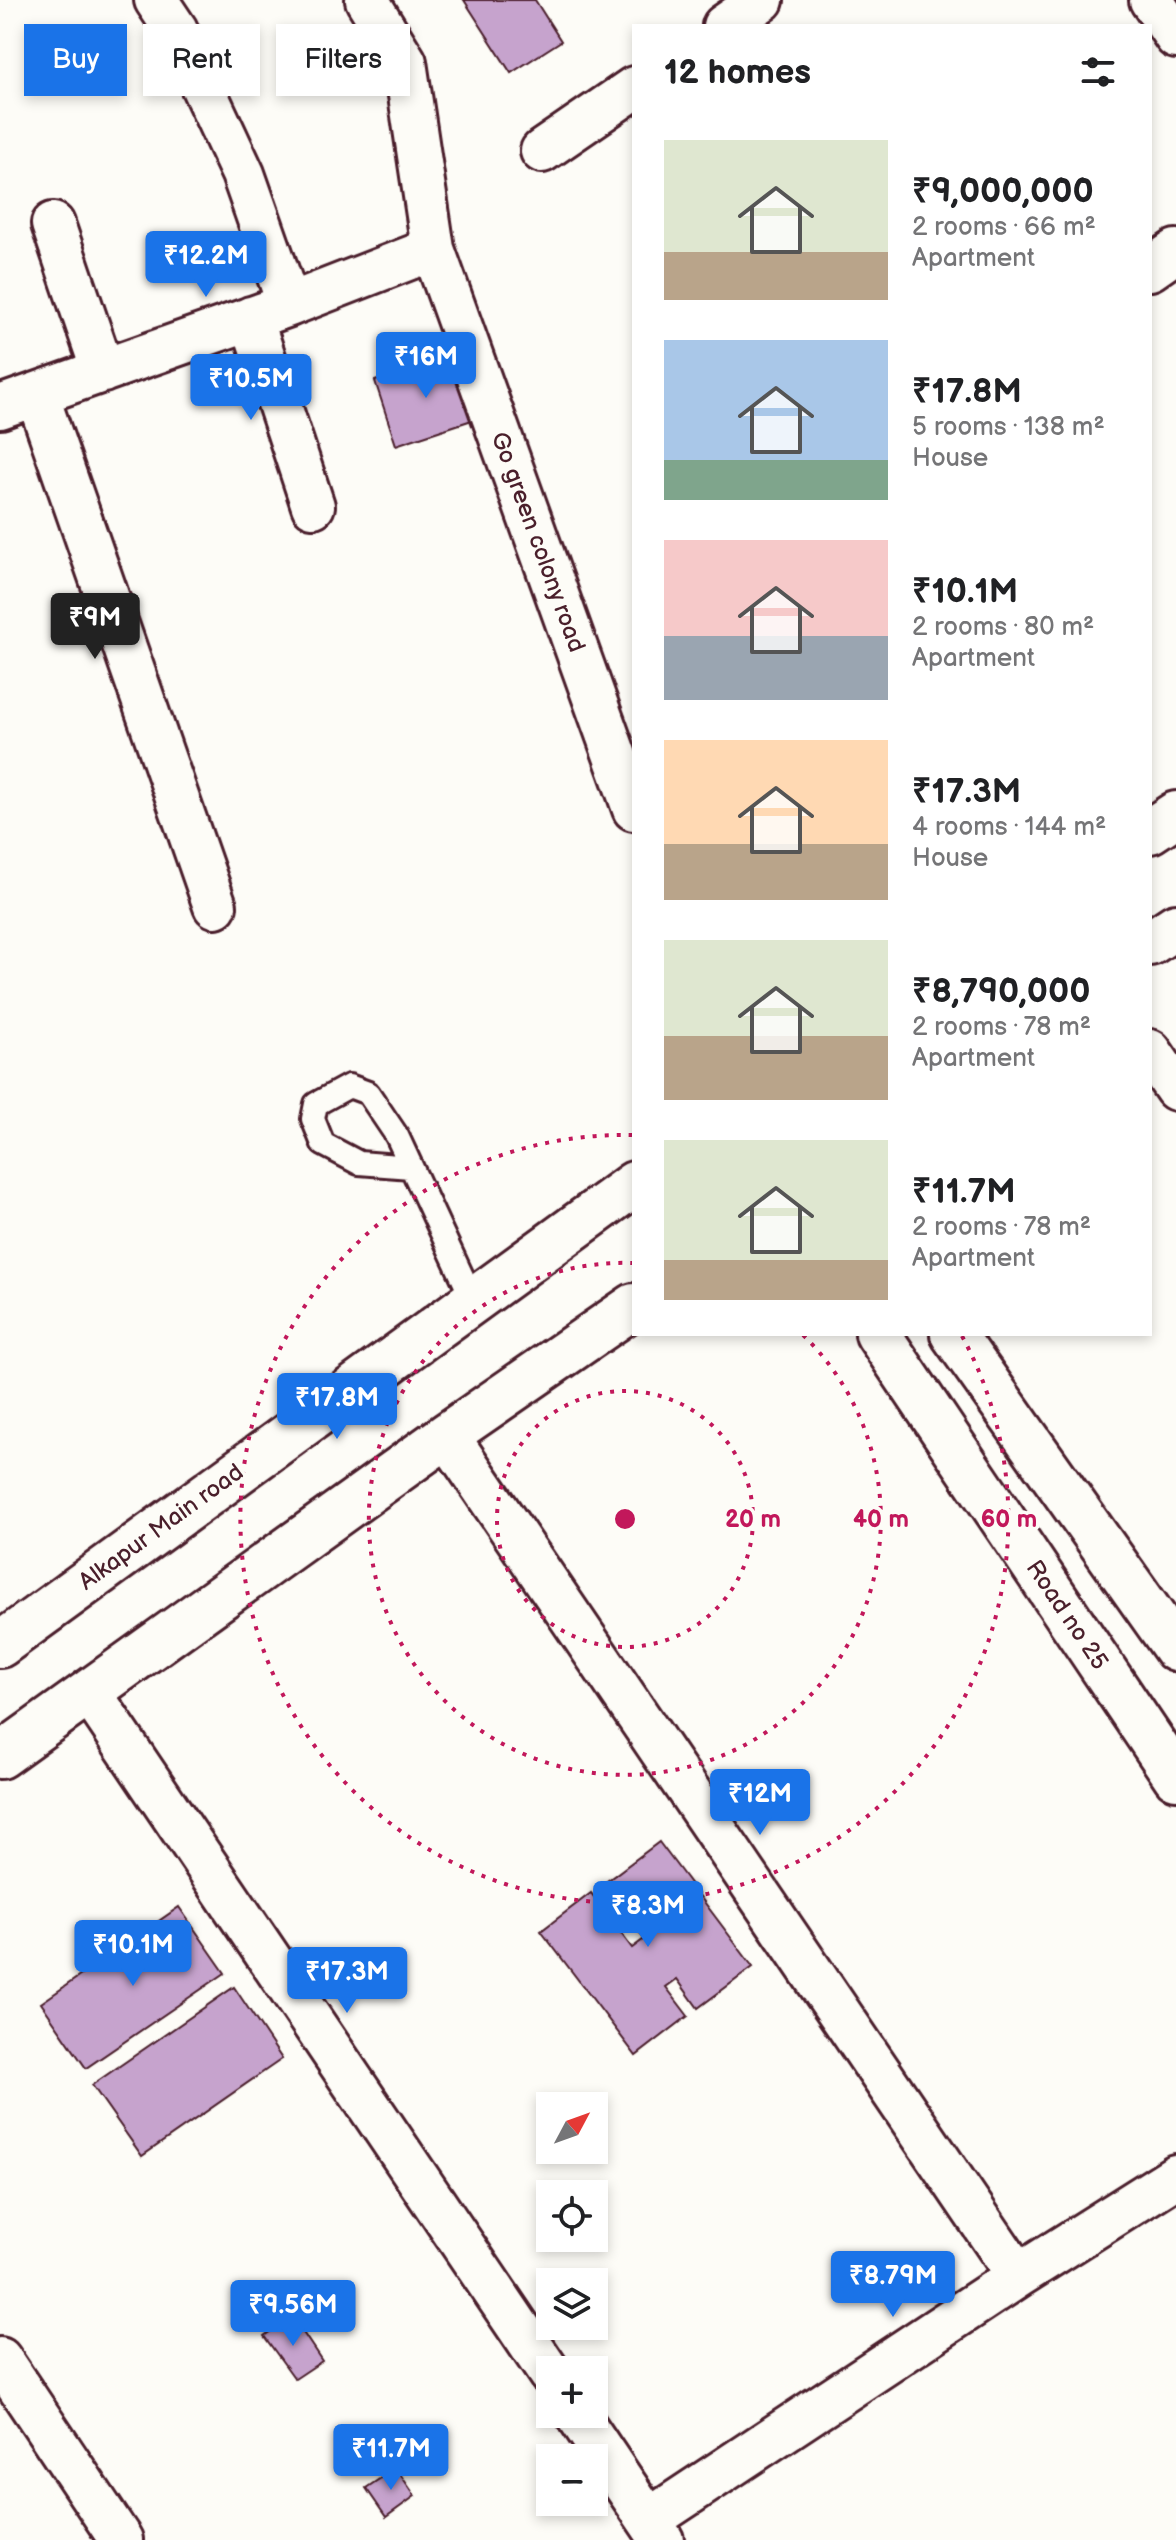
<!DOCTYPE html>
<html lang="en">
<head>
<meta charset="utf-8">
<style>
	body { margin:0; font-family:"Balsamiq Sans",sans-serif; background:#f6f6f6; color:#202124; height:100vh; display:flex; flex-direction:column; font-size:30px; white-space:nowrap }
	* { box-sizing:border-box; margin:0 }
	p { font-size:26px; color:#757577 }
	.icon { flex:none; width:44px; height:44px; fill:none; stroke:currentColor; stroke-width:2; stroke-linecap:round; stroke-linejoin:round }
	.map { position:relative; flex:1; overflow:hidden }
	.side { position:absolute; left:632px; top:24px; width:520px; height:1312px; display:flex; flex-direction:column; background:#fff; border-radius:0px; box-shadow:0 4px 12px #0003 }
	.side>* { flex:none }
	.top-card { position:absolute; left:24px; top:24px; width:488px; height:72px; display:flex; gap:16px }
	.needle { width:52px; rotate:49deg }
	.fabs { position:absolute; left:536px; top:2092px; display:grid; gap:16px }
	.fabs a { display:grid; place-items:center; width:72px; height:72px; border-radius:0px; background:#fff; box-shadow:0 4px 12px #0003; font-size:40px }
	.price { position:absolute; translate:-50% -68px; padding:0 18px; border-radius:8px; background:#1a73e8; color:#fff; font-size:26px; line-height:52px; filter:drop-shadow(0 2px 4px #0008) }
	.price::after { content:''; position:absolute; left:50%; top:48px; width:24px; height:18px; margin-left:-12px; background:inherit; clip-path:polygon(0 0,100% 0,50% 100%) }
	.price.on { background:#222; color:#fff }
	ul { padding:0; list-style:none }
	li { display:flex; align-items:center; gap:24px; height:200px; padding:0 32px }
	li span { display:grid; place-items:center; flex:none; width:224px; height:160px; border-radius:0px; color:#555 }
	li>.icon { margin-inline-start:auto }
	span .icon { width:96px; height:96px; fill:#fffc; stroke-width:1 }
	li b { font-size:34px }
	h2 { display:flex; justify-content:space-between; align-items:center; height:96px; padding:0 32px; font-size:34px }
	.chip { padding:0 28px; border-radius:0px; background:#fff; box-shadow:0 4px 12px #0003; font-size:28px; line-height:72px }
	.chip.on { background:#1a73e8; color:#fff }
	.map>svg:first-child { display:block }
</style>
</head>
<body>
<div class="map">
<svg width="1176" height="2540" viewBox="0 0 1176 2540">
	<rect width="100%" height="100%" fill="#fdfcf7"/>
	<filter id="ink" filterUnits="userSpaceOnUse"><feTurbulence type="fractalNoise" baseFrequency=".0125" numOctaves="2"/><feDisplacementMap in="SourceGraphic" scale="16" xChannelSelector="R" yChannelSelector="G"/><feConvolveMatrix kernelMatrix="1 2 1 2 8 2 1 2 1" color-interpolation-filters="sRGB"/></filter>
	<g filter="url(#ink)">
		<path fill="#c6a3cd" stroke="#4a1f2b" stroke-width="2" d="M 464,0 L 535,0 L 561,41 L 511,73 Z
			M 457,355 L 478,418 L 396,445 L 375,381 Z
			M 659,1842 L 753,1967 L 698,2008 L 677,1979 L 666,1987 L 688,2016 L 636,2056 L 541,1931 L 591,1893 L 632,1948 L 644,1939 L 603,1884 Z
			M 179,1907 L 225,1973 L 86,2068 L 41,2003 Z
			M 234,1987 L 282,2059 L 142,2156 L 92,2085 Z
			M 292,2316 L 322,2361 L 295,2379 L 264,2336 Z
			M 396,2468 L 415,2496 L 386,2517 L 366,2488 Z"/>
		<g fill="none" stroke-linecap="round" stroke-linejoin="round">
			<g stroke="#4a1f2b" stroke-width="28">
				<path id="service" d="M 411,1167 L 359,1163 L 323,1144 L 313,1119 L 316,1104 L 349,1086 L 368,1093 L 397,1136 L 473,1300"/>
			</g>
			<g stroke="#4a1f2b" stroke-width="48">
				<path id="minor" d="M 156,0 L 176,30 L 243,174 L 289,305
					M 367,0 L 405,62 L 433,249 L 634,809
					M 1151,0 L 1176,37
					M 724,26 L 762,0
					M 542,151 L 634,88
					M 53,224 L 103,371
					M 1150,269 L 1176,251
					M 251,318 L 313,506
					M 37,395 L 215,906
					M 0,407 L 289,305 L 433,249
					M 1150,1051 L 1176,1089
					M 447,1435 L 1018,2276
					M 90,1693 L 550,2374
					M 0,2359 L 121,2540
					M 577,2414 L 662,2540
					M 649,2520 L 1018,2276 L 1176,2176"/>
			</g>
			<g stroke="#4a1f2b" stroke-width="50">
				<path id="tertiary" d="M 1150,831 L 1176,814
					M 1150,943 L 1176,926
					M 878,1334 L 1176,1777
					M 953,1334 L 1176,1649
					M 0,1645 L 634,1184
					M 0,1756 L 447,1435 L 634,1306"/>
			</g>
			<use href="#service" stroke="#fdfcf7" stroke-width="22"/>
			<use href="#minor" stroke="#fdfcf7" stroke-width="42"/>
			<use href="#tertiary" stroke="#fdfcf7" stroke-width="44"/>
		</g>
	</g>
	<g fill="none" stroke="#c2185b" stroke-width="4" stroke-dasharray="4 8">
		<circle cx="625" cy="1519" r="128"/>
		<path d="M803 1335A256 256 0 1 1 634 1263"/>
		<path d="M962 1336A384 384 0 1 1 632 1135"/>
	</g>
	<g text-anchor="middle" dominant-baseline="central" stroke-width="7" stroke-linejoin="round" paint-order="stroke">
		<g font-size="24" fill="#4a1f2b" stroke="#fdfcf7">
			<text transform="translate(538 542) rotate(70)">Go green colony road</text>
			<text transform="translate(161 1527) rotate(-36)">Alkapur Main road</text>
			<text transform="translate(1067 1615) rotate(56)">Road no 25</text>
		</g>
	</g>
	<circle cx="625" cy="1519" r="12" fill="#c2185b" stroke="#fdfcf7" stroke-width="4"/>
	<g font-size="24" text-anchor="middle" font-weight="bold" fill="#c2185b" stroke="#fdfcf7" stroke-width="7" stroke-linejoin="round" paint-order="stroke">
		<text x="753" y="1527">20 m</text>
		<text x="881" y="1527">40 m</text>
		<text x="1009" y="1527">60 m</text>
	</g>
</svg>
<div class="fabs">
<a><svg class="needle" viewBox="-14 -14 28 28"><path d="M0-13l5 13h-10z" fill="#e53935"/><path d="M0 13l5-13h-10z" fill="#757577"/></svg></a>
<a><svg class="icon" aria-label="locate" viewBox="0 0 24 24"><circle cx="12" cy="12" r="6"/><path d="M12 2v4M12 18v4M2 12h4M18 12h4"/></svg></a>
<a><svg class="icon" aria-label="layers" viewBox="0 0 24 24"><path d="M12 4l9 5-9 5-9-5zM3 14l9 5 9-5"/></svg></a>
<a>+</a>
<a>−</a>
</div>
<b class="price" style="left:206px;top:299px">₹12.2M</b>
<b class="price" style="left:426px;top:400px">₹16M</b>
<b class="price" style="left:251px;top:422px">₹10.5M</b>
<b class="price on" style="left:95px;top:661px">₹9M</b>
<b class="price" style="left:337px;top:1441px">₹17.8M</b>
<b class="price" style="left:760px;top:1837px">₹12M</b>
<b class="price" style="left:648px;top:1949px">₹8.3M</b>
<b class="price" style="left:133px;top:1988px">₹10.1M</b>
<b class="price" style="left:347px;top:2015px">₹17.3M</b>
<b class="price" style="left:893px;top:2319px">₹8.79M</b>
<b class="price" style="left:293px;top:2348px">₹9.56M</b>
<b class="price" style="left:391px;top:2492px">₹11.7M</b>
<div class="top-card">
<a class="chip on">Buy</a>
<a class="chip">Rent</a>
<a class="chip">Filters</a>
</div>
<section class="side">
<h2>12 homes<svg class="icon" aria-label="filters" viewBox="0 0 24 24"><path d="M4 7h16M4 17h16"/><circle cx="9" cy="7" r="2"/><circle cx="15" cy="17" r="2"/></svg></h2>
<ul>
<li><span style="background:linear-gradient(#dfe7d0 70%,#b9a48a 0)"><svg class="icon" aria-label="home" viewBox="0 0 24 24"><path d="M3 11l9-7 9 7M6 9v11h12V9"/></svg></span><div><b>₹9,000,000</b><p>2 rooms · 66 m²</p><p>Apartment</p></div></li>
<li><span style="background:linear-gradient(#a9c7e8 75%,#7fa58c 0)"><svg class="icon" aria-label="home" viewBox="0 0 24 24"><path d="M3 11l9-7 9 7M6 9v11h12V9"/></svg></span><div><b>₹17.8M</b><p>5 rooms · 138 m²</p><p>House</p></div></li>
<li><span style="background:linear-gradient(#f6c9c9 60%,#9aa5b1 0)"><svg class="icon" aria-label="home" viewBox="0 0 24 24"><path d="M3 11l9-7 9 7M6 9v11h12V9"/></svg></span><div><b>₹10.1M</b><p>2 rooms · 80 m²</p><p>Apartment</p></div></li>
<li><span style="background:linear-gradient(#ffd9b3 65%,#b9a48a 0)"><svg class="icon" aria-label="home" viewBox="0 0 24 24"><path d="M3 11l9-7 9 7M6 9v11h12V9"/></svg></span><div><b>₹17.3M</b><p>4 rooms · 144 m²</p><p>House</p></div></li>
<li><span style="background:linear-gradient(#dfe7d0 60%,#b9a48a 0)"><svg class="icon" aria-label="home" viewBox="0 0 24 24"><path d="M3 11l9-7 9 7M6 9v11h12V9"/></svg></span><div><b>₹8,790,000</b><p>2 rooms · 78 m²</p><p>Apartment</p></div></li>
<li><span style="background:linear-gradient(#dfe7d0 75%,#b9a48a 0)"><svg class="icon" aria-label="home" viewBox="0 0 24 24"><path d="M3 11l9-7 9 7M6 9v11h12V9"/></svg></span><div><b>₹11.7M</b><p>2 rooms · 78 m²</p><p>Apartment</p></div></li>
</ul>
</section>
</div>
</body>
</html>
